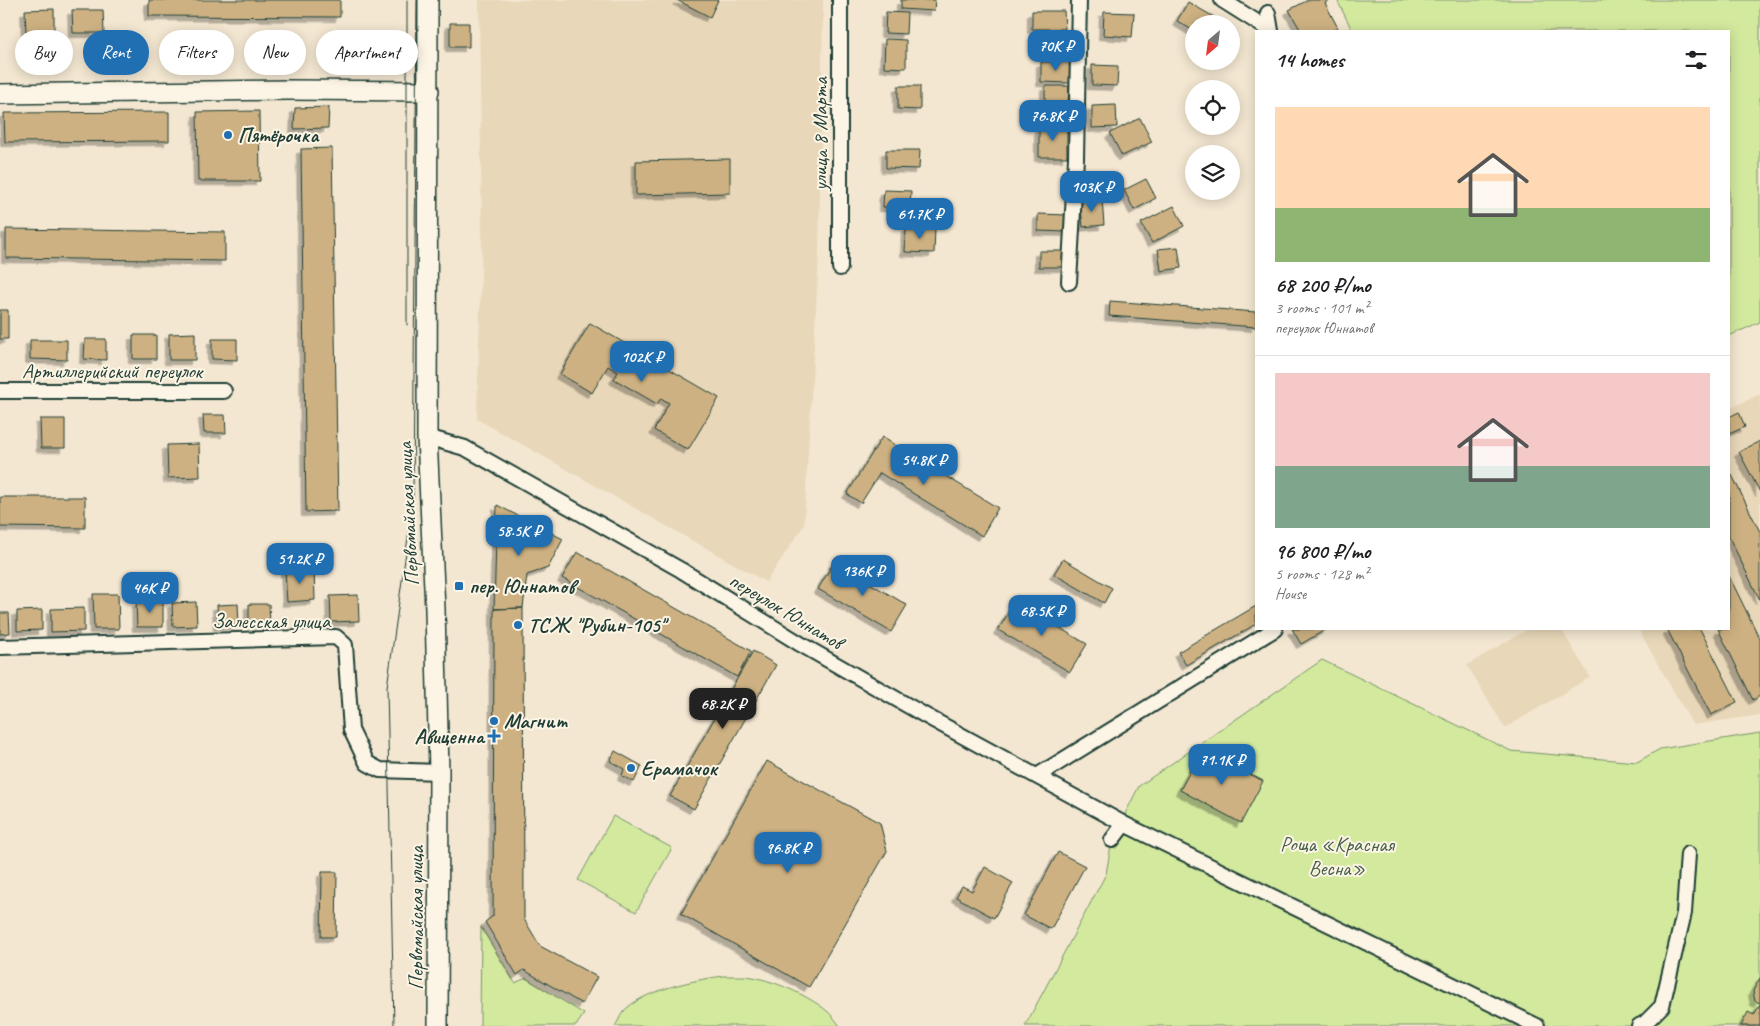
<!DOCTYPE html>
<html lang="en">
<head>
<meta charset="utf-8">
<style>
	body { margin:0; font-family:Caveat,sans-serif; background:#f6f6f6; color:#202124; height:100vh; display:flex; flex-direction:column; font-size:19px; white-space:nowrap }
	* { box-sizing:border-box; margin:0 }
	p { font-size:16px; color:#757577 }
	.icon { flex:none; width:28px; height:28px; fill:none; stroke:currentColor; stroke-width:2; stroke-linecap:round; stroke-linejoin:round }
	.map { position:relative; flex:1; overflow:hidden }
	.drawer { position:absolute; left:1255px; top:30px; width:475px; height:600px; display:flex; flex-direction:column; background:#fff; border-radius:0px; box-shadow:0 2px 12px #0003 }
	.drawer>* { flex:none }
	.guide { position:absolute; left:15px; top:30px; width:475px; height:45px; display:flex; gap:10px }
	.needle { width:32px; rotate:208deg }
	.fabs { position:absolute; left:1185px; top:15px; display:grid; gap:10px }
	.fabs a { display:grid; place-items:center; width:55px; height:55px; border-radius:50%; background:#fff; box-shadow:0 2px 12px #0003; font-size:25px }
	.price { position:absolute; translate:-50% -42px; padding:0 11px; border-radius:10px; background:#1f6fb2; color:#fff; font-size:16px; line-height:32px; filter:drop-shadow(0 1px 2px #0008) }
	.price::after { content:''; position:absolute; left:50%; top:30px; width:15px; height:11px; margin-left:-8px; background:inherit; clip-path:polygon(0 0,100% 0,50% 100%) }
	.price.current { background:#222; color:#fff }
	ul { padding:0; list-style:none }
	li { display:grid; align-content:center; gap:10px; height:265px; padding:0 20px }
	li+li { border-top:1px solid #e0e0e0 }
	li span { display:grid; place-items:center; height:155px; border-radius:0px; color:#555 }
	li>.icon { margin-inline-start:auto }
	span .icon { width:90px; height:90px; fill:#fffc; stroke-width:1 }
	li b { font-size:21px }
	h2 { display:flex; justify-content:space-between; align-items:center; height:60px; padding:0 20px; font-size:21px }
	.tag { padding:0 18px; border-radius:22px; background:#fff; box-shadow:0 2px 12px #0003; font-size:18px; line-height:45px }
	.tag.current { background:#1f6fb2; color:#fff }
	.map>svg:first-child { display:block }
</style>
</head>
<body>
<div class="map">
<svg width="1760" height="1026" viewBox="0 0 1760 1026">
	<defs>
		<filter id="shadow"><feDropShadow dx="-4.5" dy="4.5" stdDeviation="0" flood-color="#0004"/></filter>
	</defs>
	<rect width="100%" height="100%" fill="#f3e7d1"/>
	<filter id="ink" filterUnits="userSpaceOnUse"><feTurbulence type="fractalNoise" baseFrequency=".02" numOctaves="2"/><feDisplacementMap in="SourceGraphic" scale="10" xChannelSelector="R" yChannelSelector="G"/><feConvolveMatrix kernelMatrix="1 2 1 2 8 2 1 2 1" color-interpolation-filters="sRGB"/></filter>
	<g filter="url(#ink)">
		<path fill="#e8d7b9" d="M 479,0 L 823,0 L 819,253 L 804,525 L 766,582 L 477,419 L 482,237 Z
			M 1760,394 L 1760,715 L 1693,725 L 1638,629 L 1729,629 L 1729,409 Z
			M 1528,629 L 1561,629 L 1590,677 L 1505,728 L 1467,665 Z"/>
		<path fill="#d2e99e" stroke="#789369" d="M 1337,0 L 1760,0 L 1760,322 L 1729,336 L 1729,31 L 1350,31 L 1352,30 Z
			M 1322,660 L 1511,751 L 1637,762 L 1660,749 L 1760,733 L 1760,1026 L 1025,1026 L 1106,874 L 1112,840 L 1139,786 Z
			M 613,816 L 672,848 L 636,912 L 578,880 Z
			M 481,927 L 515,983 L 526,978 L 584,1014 L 576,1026 L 480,1026 Z
			M 723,976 C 730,976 738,976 746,976 C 771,979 808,995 827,1011 C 832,1015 836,1021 840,1026 L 615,1026 C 618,1022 620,1016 623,1012 C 642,990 695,980 723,976 Z"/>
		<path fill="#cdb182" stroke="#1f3d34" filter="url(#shadow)" d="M 149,0 L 340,0 L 340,17 L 149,16 Z
			M 677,0 L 718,0 L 710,17 Z
			M 901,0 L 935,0 L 934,11 L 901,9 Z
			M 1308,0 L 1330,0 L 1325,3 L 1338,28 L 1332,31 L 1301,31 L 1289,10 Z
			M 1188,2 L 1214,17 L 1210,24 L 1194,24 L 1194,31 L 1177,21 Z
			M 54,9 L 54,31 L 26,32 L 25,10 Z
			M 72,10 L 103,10 L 104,33 L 73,33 Z
			M 1032,11 L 1064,11 L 1065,29 L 1032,29 Z
			M 886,12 L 907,13 L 906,34 L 885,33 Z
			M 1104,12 L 1134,13 L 1132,37 L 1103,35 Z
			M 450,23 L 469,23 L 469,47 L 450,47 Z
			M 885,39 L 906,40 L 906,68 L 884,67 Z
			M 1041,62 L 1070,62 L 1070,83 L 1041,82 Z
			M 1092,65 L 1118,66 L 1117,86 L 1092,85 Z
			M 898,86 L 920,86 L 920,110 L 898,109 Z
			M 1045,86 L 1069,86 L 1068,106 L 1045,106 Z
			M 1116,105 L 1117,127 L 1092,128 L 1092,106 Z
			M 329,107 L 328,128 L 294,129 L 295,108 Z
			M 259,111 L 260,181 L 198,181 L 197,112 Z
			M 169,112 L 169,141 L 5,142 L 4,113 Z
			M 1140,118 L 1152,142 L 1122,156 L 1110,133 Z
			M 1039,127 L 1067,127 L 1067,157 L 1039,157 Z
			M 332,148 L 338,511 L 306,512 L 301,149 Z
			M 886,150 L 920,150 L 919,169 L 886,168 Z
			M 730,159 L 730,193 L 636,195 L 636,161 Z
			M 1146,179 L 1156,198 L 1134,210 L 1124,190 Z
			M 884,190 L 911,191 L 910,208 L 883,207 Z
			M 1102,199 L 1104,225 L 1083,227 L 1080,201 Z
			M 1174,206 L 1184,226 L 1152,243 L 1141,223 Z
			M 1038,214 L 1068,215 L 1067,232 L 1038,231 Z
			M 906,227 L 935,228 L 934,253 L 905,252 Z
			M 6,229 L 225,232 L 225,261 L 6,258 Z
			M 1178,247 L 1181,268 L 1161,271 L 1158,249 Z
			M 1039,251 L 1065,251 L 1065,267 L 1039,267 Z
			M 1110,301 L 1256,312 L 1256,327 L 1109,316 Z
			M 0,310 L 8,310 L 8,339 L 0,339 Z
			M 590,323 L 719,398 L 688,450 L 654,430 L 669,403 L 661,398 L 657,404 L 614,379 L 618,372 L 608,366 L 592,393 L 560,374 Z
			M 195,333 L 195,360 L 169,360 L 169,334 Z
			M 133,335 L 156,335 L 156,359 L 133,359 Z
			M 85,339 L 106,339 L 106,360 L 84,359 Z
			M 212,339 L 237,339 L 237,360 L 212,359 Z
			M 30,340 L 67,340 L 67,360 L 30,359 Z
			M 1739,412 L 1745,427 L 1729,434 L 1729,417 Z
			M 203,415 L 225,415 L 226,433 L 204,433 Z
			M 40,419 L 65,419 L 65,448 L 41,448 Z
			M 882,437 L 998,508 L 982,536 L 880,473 L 861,503 L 847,494 Z
			M 1760,441 L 1760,492 L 1739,452 Z
			M 199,444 L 200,477 L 168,478 L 167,445 Z
			M 1729,469 L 1760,532 L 1760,600 L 1729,537 Z
			M 0,497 L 85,497 L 85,528 L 0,527 Z
			M 497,505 L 563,539 L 548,568 L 527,575 L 523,608 L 494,609 Z
			M 577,552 L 751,651 L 737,677 L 562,578 Z
			M 1063,559 L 1112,588 L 1104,603 L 1054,574 Z
			M 834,562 L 907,605 L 891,632 L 818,589 Z
			M 314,568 L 315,600 L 287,602 L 285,569 Z
			M 1729,576 L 1760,639 L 1760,696 L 1753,700 L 1718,629 L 1729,629 Z
			M 93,594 L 118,594 L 119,629 L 94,629 Z
			M 358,595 L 359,621 L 331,622 L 330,596 Z
			M 163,601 L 163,627 L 137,627 L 136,602 Z
			M 196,602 L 197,626 L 173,627 L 172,603 Z
			M 1015,602 L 1087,644 L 1070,672 L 998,630 Z
			M 238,604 L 239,625 L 218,626 L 217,605 Z
			M 249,604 L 269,604 L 270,623 L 249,624 Z
			M 1256,606 L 1256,624 L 1186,665 L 1178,652 Z
			M 84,608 L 84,631 L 51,632 L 51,609 Z
			M 523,608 L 524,919 L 540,946 L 597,977 L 582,1004 L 524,970 L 517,975 L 485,922 L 493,916 L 494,609 Z
			M 42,610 L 42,630 L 17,631 L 17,611 Z
			M 0,613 L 9,613 L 10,633 L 0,634 Z
			M 1292,629 L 1327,629 L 1301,644 Z
			M 1667,629 L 1700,629 L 1737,702 L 1711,715 Z
			M 753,651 L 776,665 L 694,809 L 670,796 Z
			M 1202,749 L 1263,781 L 1241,823 L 1180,790 Z
			M 615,751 L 642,766 L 634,782 L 622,776 L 624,769 L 610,761 Z
			M 767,761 L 880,823 L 887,851 L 809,987 L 681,914 Z
			M 1058,852 L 1085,866 L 1051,929 L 1024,915 Z
			M 985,867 L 1013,883 L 994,918 L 956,897 L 962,886 L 972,891 Z
			M 322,872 L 337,872 L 336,937 L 321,937 Z
			M 1760,978 L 1760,1003 L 1755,1001 L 1753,991 Z
			M 1760,1004 L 1760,1026 L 1741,1026 L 1748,1012 L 1754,1015 Z"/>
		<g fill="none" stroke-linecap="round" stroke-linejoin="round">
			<g stroke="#1f3d34" stroke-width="18">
				<path id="street" d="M 840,0 L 840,268
					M 1222,0 L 1271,31
					M 1268,13 L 1271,31
					M 1069,282 L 1076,158 L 1079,0
					M 0,391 L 224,391
					M 427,437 L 465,448 L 681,570 L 802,645 L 926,716 L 1124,824 L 1537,1026
					M 0,647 L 336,637 L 345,645 L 351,730 L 367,763 L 380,770 L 439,772
					M 1037,776 L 1275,629
					M 1112,840 L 1124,824
					M 1639,1026 L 1645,1023 L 1662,1006 L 1684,913 L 1688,854"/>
			</g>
			<g stroke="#1f3d34" stroke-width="22">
				<path id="secondary" d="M 428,0 L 427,437 L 435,609 L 439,772 L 438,1026
					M 0,94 L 288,90 L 429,91"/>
			</g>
			<use href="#street" stroke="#fcf5e5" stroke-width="14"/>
			<use href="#secondary" stroke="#fcf5e5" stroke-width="19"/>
			<path stroke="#1f3d34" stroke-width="1" d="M 407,0 L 407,325
				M 394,1026 L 387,687 L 413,502 L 417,0"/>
		</g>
	</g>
	<g fill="#1f6fb2" stroke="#fcf5e5" stroke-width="2">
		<circle cx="228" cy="135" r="5"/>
		<rect x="454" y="581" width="10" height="10" rx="2.5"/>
		<circle cx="518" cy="625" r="5"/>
		<circle cx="494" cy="721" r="5"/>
		<path d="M491.5 728.5h5v5h5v5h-5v5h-5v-5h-5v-5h5z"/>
		<circle cx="631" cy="768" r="5"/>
	</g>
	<g text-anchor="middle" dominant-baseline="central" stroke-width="4" stroke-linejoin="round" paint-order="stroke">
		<g font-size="21" fill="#1f3d34" stroke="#fcf5e5">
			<text transform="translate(820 134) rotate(-90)">улица 8 Марта</text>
			<text x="112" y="371">Артиллерийский переулок</text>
			<text transform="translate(408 514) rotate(-93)">Первомайская улица</text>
			<text transform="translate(786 611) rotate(31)">переулок Юннатов</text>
			<text x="271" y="621">Залесская улица</text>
			<text transform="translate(416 918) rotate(-90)">Первомайская улица</text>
		</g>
		<g font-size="21" font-weight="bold" fill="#1f3d34" stroke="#fcf5e5" text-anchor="start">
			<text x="238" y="135">Пятёрочка</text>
			<text x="469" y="586">пер. Юннатов</text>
			<text x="528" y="625">ТСЖ "Рубин-105"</text>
			<text x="504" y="721">Магнит</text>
			<text x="484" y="736" text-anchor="end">Авиценна</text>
			<text x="641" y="768">Ерамачок</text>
		</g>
		<g font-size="21" fill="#435f49" stroke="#fcf5e5">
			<text x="1337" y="844">Роща «Красная<tspan x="1337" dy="24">Весна»</tspan></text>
		</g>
	</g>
</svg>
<div class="fabs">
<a><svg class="needle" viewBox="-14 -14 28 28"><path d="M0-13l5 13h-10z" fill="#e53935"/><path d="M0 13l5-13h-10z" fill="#757577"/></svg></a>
<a><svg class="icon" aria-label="locate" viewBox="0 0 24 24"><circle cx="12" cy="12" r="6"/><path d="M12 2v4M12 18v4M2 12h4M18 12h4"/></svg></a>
<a><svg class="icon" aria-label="layers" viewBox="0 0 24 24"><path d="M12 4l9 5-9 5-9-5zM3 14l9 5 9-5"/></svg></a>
</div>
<b class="price" style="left:1056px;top:72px">70K ₽</b>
<b class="price" style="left:1053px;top:142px">76.8K ₽</b>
<b class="price" style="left:1092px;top:213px">103K ₽</b>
<b class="price" style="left:920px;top:240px">61.7K ₽</b>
<b class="price" style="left:642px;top:383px">102K ₽</b>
<b class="price" style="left:924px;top:486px">54.8K ₽</b>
<b class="price" style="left:519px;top:557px">58.5K ₽</b>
<b class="price" style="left:300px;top:585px">51.2K ₽</b>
<b class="price" style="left:863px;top:597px">136K ₽</b>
<b class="price" style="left:150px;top:614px">46K ₽</b>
<b class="price" style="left:1042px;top:637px">68.5K ₽</b>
<b class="price current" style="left:723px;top:730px">68.2K ₽</b>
<b class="price" style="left:1222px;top:786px">71.1K ₽</b>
<b class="price" style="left:788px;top:874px">96.8K ₽</b>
<div class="guide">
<a class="tag">Buy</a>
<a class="tag current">Rent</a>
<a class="tag">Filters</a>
<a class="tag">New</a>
<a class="tag">Apartment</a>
</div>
<section class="drawer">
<h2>14 homes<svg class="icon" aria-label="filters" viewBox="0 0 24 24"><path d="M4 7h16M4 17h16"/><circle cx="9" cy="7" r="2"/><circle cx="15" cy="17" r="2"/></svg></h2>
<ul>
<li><span style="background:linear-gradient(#ffd9b3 65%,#8fb573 0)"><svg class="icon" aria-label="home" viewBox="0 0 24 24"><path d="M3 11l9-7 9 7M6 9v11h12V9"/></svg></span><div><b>68 200 ₽/mo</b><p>3 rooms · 101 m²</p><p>переулок Юннатов</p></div></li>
<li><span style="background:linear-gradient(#f6c9c9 60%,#7fa58c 0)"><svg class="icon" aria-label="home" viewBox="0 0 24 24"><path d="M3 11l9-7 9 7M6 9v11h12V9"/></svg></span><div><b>96 800 ₽/mo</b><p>5 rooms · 128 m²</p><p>House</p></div></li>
</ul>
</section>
</div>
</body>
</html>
